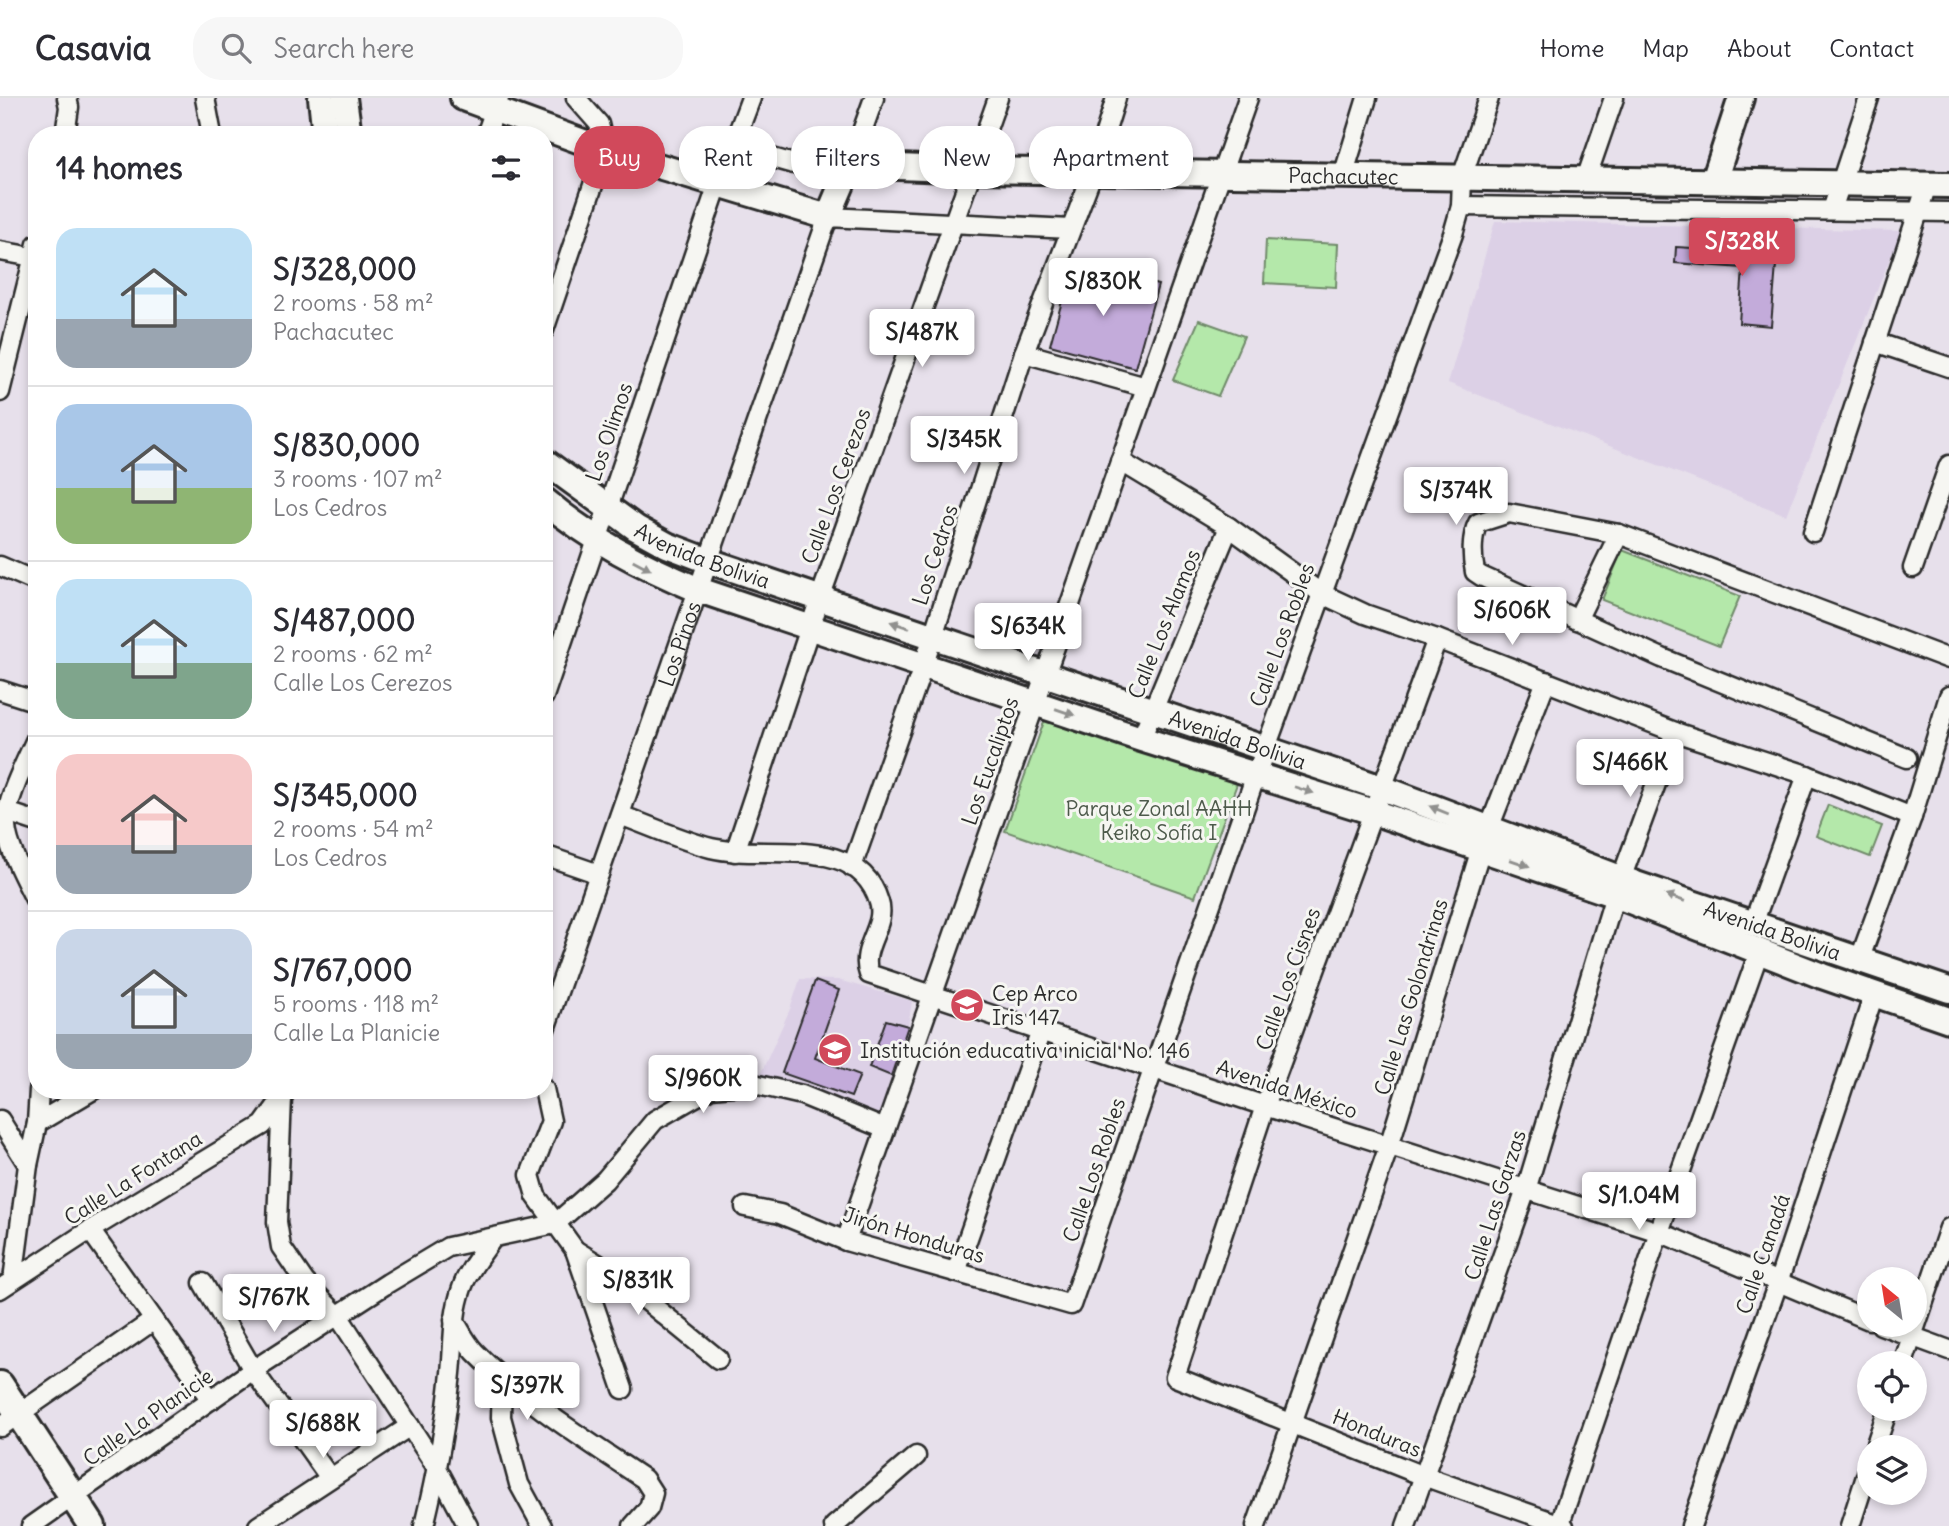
<!DOCTYPE html>
<html lang="en">
<head>
<meta charset="utf-8">
<style>
	body { margin:0; font-family:Delius,sans-serif; background:#f7f7f7; color:#2b2b33; height:100vh; display:flex; flex-direction:column; font-size:26px; white-space:nowrap }
	* { box-sizing:border-box; margin:0 }
	p { font-size:23px; color:#7c7c81 }
	.icon { flex:none; width:38px; height:38px; fill:none; stroke:currentColor; stroke-width:2; stroke-linecap:round; stroke-linejoin:round }
	.map { position:relative; flex:1; overflow:hidden }
	.side { position:absolute; left:28px; top:28px; width:525px; height:973px; display:flex; flex-direction:column; background:#fff; border-radius:28px; box-shadow:0 4px 10px #0003 }
	.side>* { flex:none }
	.top-card { position:absolute; left:574px; top:28px; width:665px; height:63px; display:flex; gap:14px }
	.needle { width:46px; rotate:330deg }
	.tools { position:absolute; left:1857px; top:1169px; display:grid; gap:14px }
	.tools a { display:grid; place-items:center; width:70px; height:70px; border-radius:50%; background:#fff; box-shadow:0 4px 10px #0003; font-size:35px }
	.price { position:absolute; translate:-50% -60px; padding:0 16px; border-radius:7px; background:#fff; color:#222; font-size:23px; line-height:46px; filter:drop-shadow(0 2px 4px #0008) }
	.price::after { content:''; position:absolute; left:50%; top:42px; width:21px; height:16px; margin-left:-10px; background:inherit; clip-path:polygon(0 0,100% 0,50% 100%) }
	.price.current { background:#d1495b; color:#fff }
	ul { padding:0; list-style:none }
	li { display:flex; align-items:center; gap:21px; height:175px; padding:0 28px }
	li+li { border-top:2px solid #e1e1e2 }
	li span { display:grid; place-items:center; flex:none; width:196px; height:140px; border-radius:21px; color:#555 }
	li>.icon { margin-inline-start:auto }
	span .icon { width:84px; height:84px; fill:#fffc; stroke-width:1 }
	li b { font-size:30px }
	h2 { display:flex; justify-content:space-between; align-items:center; height:84px; padding:0 28px; font-size:30px }
	.tag { padding:0 24px; border-radius:28px; background:#fff; box-shadow:0 4px 10px #0003; font-size:24px; line-height:63px }
	.tag.current { background:#d1495b; color:#fff }
	header { display:flex; align-items:center; gap:42px; box-sizing:border-box; height:98px; padding:0 35px; background:#fff; border-bottom:2px solid #e1e1e2 }
	header strong { font-size:33px }
	nav { display:flex; gap:38px; margin-inline-start:auto; font-size:24px }
	.search { width:490px; height:63px; background:#f7f7f7; display:flex; align-items:center; gap:18px; box-sizing:border-box; padding:0 24px; border-radius:28px; color:#7c7c81; font-size:26px }
	.map>svg:first-child { display:block }
</style>
</head>
<body>
<header>
<strong>Casavia</strong>
<div class="search"><svg class="icon" aria-label="search" viewBox="0 0 24 24"><circle cx="10" cy="10" r="6"/><path d="M15 15l6 6"/></svg>Search here</div>
<nav><a>Home</a><a>Map</a><a>About</a><a>Contact</a></nav>
</header>
<div class="map">
<svg width="1949" height="1428" viewBox="0 0 1949 1428">
	<rect width="100%" height="100%" fill="#e7e0eb"/>
	<filter id="ink" filterUnits="userSpaceOnUse"><feTurbulence type="fractalNoise" baseFrequency=".0143" numOctaves="2"/><feDisplacementMap in="SourceGraphic" scale="14" xChannelSelector="R" yChannelSelector="G"/><feConvolveMatrix kernelMatrix="1 2 1 2 8 2 1 2 1" color-interpolation-filters="sRGB"/></filter>
	<g filter="url(#ink)">
		<path fill="#dcd0e6" d="M 1495,123 L 1901,133 L 1786,417 L 1448,285 Z
			M 800,881 L 838,882 L 912,903 L 908,928 L 878,1019 L 760,977 L 790,911 Z"/>
		<path fill="#b4e8aa" stroke="#708a6a" stroke-width="2" d="M 1266,142 L 1338,146 L 1336,189 L 1264,185 Z
			M 1199,222 L 1244,238 L 1218,298 L 1173,282 Z
			M 1622,452 L 1740,498 L 1719,548 L 1602,502 Z
			M 1045,621 L 1238,683 L 1195,799 L 1005,733 Z
			M 1828,707 L 1882,728 L 1870,759 L 1816,738 Z"/>
		<path fill="#c3abda" stroke="#2b2b2b" stroke-width="2" d="M 1676,149 L 1777,155 L 1771,228 L 1739,225 L 1743,170 L 1675,165 Z
			M 1073,163 L 1104,171 L 1098,194 L 1129,202 L 1135,181 L 1158,187 L 1135,270 L 1050,247 Z
			M 815,883 L 839,892 L 815,960 L 860,977 L 851,999 L 782,975 Z
			M 886,922 L 908,928 L 891,978 L 869,969 Z"/>
		<g fill="none" stroke-linecap="round" stroke-linejoin="round">
			<g stroke="#2b2b2b" stroke-width="23">
				<g id="street">
					<path d="M 205,0 L 212,37"/>
					<path d="M 751,0 L 740,29 L 744,44 L 758,56 L 801,68 L 850,67 L 874,0"/>
					<path d="M 65,37 L 69,9 L 67,0"/>
					<path d="M 486,37 L 499,0"/>
					<path d="M 1343,78 L 1367,0"/>
					<path d="M 1586,81 L 1614,0"/>
					<path d="M 1461,108 L 1949,114"/>
					<path d="M 1832,112 L 1869,0"/>
					<path d="M 0,153 L 33,159 L 37,157"/>
					<path d="M 544,232 L 605,52 L 599,26 L 576,0"/>
					<path d="M 1875,244 L 1949,269"/>
					<path d="M 1024,255 L 1146,289"/>
					<path d="M 0,294 L 37,146"/>
					<path d="M 1120,363 L 1229,429 L 1322,496 L 1365,516 L 1437,541 L 1675,634 L 1807,677 L 1912,719"/>
					<path d="M 1813,434 L 1927,87"/>
					<path d="M 0,468 L 37,484"/>
					<path d="M 1913,470 L 1949,367"/>
					<path d="M 1577,522 L 1619,436"/>
					<path d="M 1437,541 L 1265,1008 L 1175,1279 L 1426,1379 L 1564,1428"/>
					<path d="M 0,592 L 37,604"/>
					<path d="M 544,598 L 718,86"/>
					<path d="M 37,639 C 27,661 4,705 6,728 C 7,749 27,785 37,805"/>
					<path d="M 1141,641 L 1229,429"/>
					<path d="M 1907,660 L 1662,560 L 1481,478 L 1475,474 C 1472,460 1471,438 1478,425 L 1509,415 L 1619,436 L 1949,561"/>
					<path d="M 7,714 L 37,724"/>
					<path d="M 620,717 C 650,728 680,742 711,750 C 763,763 858,733 879,804 C 887,828 859,850 869,876 L 1265,1008 L 1659,1134 L 1869,1222"/>
					<path d="M 735,754 L 820,500 L 998,0"/>
					<path d="M 544,757 L 599,776"/>
					<path d="M 852,769 L 924,566 L 1024,255 L 1093,74 L 1116,0"/>
					<path d="M 1621,781 L 1675,634"/>
					<path d="M 1753,826 L 1807,677"/>
					<path d="M 1860,860 L 1912,719 L 1949,598"/>
					<path id="s1" d="M 544,934 L 828,119 L 1071,131"/>
					<path d="M 544,991 L 551,1023 L 530,1077 L 536,1098 L 575,1152 L 623,1291"/>
					<path d="M 285,992 L 282,999 L 277,1124 L 281,1149 L 305,1184 L 339,1219 L 437,1370 L 468,1428"/>
					<path d="M 0,1022 L 28,1067"/>
					<path d="M 37,1025 L 93,992"/>
					<path d="M 745,1109 L 780,1116 L 846,1143 L 1071,1207 L 1256,677 L 1453,136 L 1461,108 L 1462,79 L 1489,0"/>
					<path d="M 90,1132 L 211,1302"/>
					<path d="M 846,1143 L 1248,0"/>
					<path d="M 575,1152 L 614,1176 L 718,1261"/>
					<path d="M 956,1174 L 1041,933"/>
					<path d="M 13,1182 L 28,1067 L 37,1025 L 39,992"/>
					<path d="M 203,1185 L 253,1272 L 330,1380"/>
					<path d="M 0,1191 L 90,1132 L 263,1027 L 283,999"/>
					<path d="M 454,1222 C 460,1232 466,1245 475,1254 C 524,1304 586,1342 644,1381 L 653,1395 L 649,1410 L 633,1428"/>
					<path d="M 1881,1227 L 1949,1252"/>
					<path d="M 1903,1265 L 1949,1130"/>
					<path d="M 502,1278 L 501,1319 L 519,1386 L 542,1428"/>
					<path d="M 0,1329 L 154,1222"/>
					<path d="M 1875,1349 L 1888,1311"/>
					<path d="M 31,1428 L 253,1272 L 388,1185 L 448,1149 L 555,1126 L 605,1082 L 655,1022 L 711,990 L 754,986 L 802,997 L 885,1031"/>
					<path d="M 258,1428 L 410,1328"/>
					<path d="M 424,1428 C 436,1378 446,1326 451,1275 C 454,1246 452,1218 462,1190 C 468,1172 482,1156 493,1140"/>
					<path d="M 834,1428 L 916,1358"/>
					<path d="M 1256,1428 L 1389,1048 L 1481,751 L 1546,583"/>
					<path d="M 1406,1428 L 1526,1092 L 1615,797"/>
					<path d="M 1559,1428 L 1659,1134 L 1759,854"/>
					<path d="M 1691,1428 L 1778,1185 L 1874,896"/>
					<path d="M 1850,1428 L 1869,1369"/>
				</g>
			</g>
			<g stroke="#2b2b2b" stroke-width="30">
				<g id="secondary">
					<path d="M 321,0 L 325,37"/>
					<path d="M 344,0 L 349,37"/>
					<path id="s2" d="M 463,0 L 605,52 L 828,119 L 850,67 L 972,72 L 1949,87"/>
					<path d="M 1714,83 L 1741,0"/>
					<path id="s3" d="M 544,363 L 636,430 L 667,447 L 709,463 L 1382,690 L 1636,786 L 1949,892"/>
					<path d="M 544,402 C 591,442 642,468 699,492 L 1141,641 L 1373,714 L 1615,797 L 1822,878 L 1949,922"/>
				</g>
			</g>
			<g stroke="#2b2b2b" stroke-width="32">
				<path id="primary" d="M 0,1287 L 92,1428"/>
			</g>
			<use href="#street" stroke="#f6f6f2" stroke-width="18"/>
			<use href="#secondary" stroke="#f6f6f2" stroke-width="24"/>
			<use href="#primary" stroke="#f6f6f2" stroke-width="26"/>
		</g>
		<defs><path id="oneway-solid" d="M-6-.8H1V-3.2L6.5 0L1 3.2V.8H-6Z" transform="scale(1.75)"/></defs>
		<g fill="#90908e">
			<use href="#oneway-solid" transform="translate(642 467) rotate(28)"/>
			<use href="#oneway-solid" transform="translate(900 527) rotate(-161)"/>
			<use href="#oneway-solid" transform="translate(1065 614) rotate(19)"/>
			<use href="#oneway-solid" transform="translate(1304 692) rotate(18)"/>
			<use href="#oneway-solid" transform="translate(1439 712) rotate(-158)"/>
			<use href="#oneway-solid" transform="translate(1520 765) rotate(19)"/>
			<use href="#oneway-solid" transform="translate(1675 800) rotate(-161)"/>
		</g>
	</g>
	<defs>
		<g id="university-disc" transform="scale(1.75)"><circle r="9.5" fill="#d1495b" stroke="#f6f6f2"/><path d="M0-5L7-2L0 1L-7-2ZM-4 1L0 2.5L4 1V4Q0 6-4 4Z" fill="#fff"/></g>
		<g id="school-disc" transform="scale(1.75)"><circle r="9.5" fill="#d1495b" stroke="#f6f6f2"/><path d="M0-5L7-2L0 1L-7-2ZM-4 1L0 2.5L4 1V4Q0 6-4 4Z" fill="#fff"/></g>
	</defs>
	<g fill-rule="evenodd">
		<use href="#university-disc" x="967" y="907"/>
		<use href="#school-disc" x="835" y="952"/>
	</g>
	<g text-anchor="middle" dominant-baseline="central" stroke-width="6" stroke-linejoin="round" paint-order="stroke">
		<g font-size="21" fill="#2b2b2b" stroke="#f6f6f2">
			<text stroke="none"><textPath href="#s2" startOffset="934">Pachacutec</textPath></text>
			<text transform="translate(609 334) rotate(-71)">Los Olimos</text>
			<text transform="translate(836 388) rotate(-70)">Calle Los Cerezos</text>
			<text stroke="none"><textPath href="#s3" startOffset="186">Avenida Bolivia</textPath></text>
			<text transform="translate(935 457) rotate(-72)">Los Cedros</text>
			<text transform="translate(1164 526) rotate(-68)">Calle Los Alamos</text>
			<text transform="translate(1282 537) rotate(-70)">Calle Los Robles</text>
			<text stroke="none"><textPath href="#s1" startOffset="411">Los Pinos</textPath></text>
			<text stroke="none"><textPath href="#s3" startOffset="752">Avenida Bolivia</textPath></text>
			<text transform="translate(990 663) rotate(-71)">Los Eucaliptos</text>
			<text stroke="none"><textPath href="#s3" startOffset="1320">Avenida Bolivia</textPath></text>
			<text transform="translate(1288 881) rotate(-70)">Calle Los Cisnes</text>
			<text transform="translate(1411 899) rotate(-73)">Calle Las Golondrinas</text>
			<text transform="translate(1287 991) rotate(18)">Avenida México</text>
			<text transform="translate(1094 1072) rotate(-71)">Calle Los Robles</text>
			<text transform="translate(133 1080) rotate(-32)">Calle La Fontana</text>
			<text transform="translate(1495 1107) rotate(-72)">Calle Las Garzas</text>
			<text transform="translate(914 1137) rotate(17)">Jirón Honduras</text>
			<text transform="translate(1763 1156) rotate(-71)">Calle Canadá</text>
			<text transform="translate(148 1319) rotate(-35)">Calle La Planicie</text>
			<text transform="translate(1377 1335) rotate(22)">Honduras</text>
		</g>
		<g font-size="21" fill="#4d5a4b" stroke="#f6f6f2">
			<text x="1159" y="710">Parque Zonal AAHH<tspan x="1159" dy="24">Keiko Sofía I</tspan></text>
		</g>
		<g font-size="21" fill="#2b2b2b" stroke="#f6f6f2" text-anchor="start">
			<text x="992" y="895">Cep Arco<tspan x="992" dy="24">Iris 147</tspan></text>
			<text x="860" y="952">Institución educativa inicial No. 146</text>
		</g>
	</g>
</svg>
<div class="tools">
<a><svg class="needle" viewBox="-14 -14 28 28"><path d="M0-13l5 13h-10z" fill="#e53935"/><path d="M0 13l5-13h-10z" fill="#7c7c81"/></svg></a>
<a><svg class="icon" aria-label="locate" viewBox="0 0 24 24"><circle cx="12" cy="12" r="6"/><path d="M12 2v4M12 18v4M2 12h4M18 12h4"/></svg></a>
<a><svg class="icon" aria-label="layers" viewBox="0 0 24 24"><path d="M12 4l9 5-9 5-9-5zM3 14l9 5 9-5"/></svg></a>
</div>
<b class="price current" style="left:1742px;top:180px">S/328K</b>
<b class="price" style="left:1103px;top:220px">S/830K</b>
<b class="price" style="left:922px;top:271px">S/487K</b>
<b class="price" style="left:964px;top:378px">S/345K</b>
<b class="price" style="left:1456px;top:429px">S/374K</b>
<b class="price" style="left:1512px;top:549px">S/606K</b>
<b class="price" style="left:1028px;top:565px">S/634K</b>
<b class="price" style="left:1630px;top:701px">S/466K</b>
<b class="price" style="left:703px;top:1017px">S/960K</b>
<b class="price" style="left:1639px;top:1134px">S/1.04M</b>
<b class="price" style="left:638px;top:1219px">S/831K</b>
<b class="price" style="left:274px;top:1236px">S/767K</b>
<b class="price" style="left:527px;top:1324px">S/397K</b>
<b class="price" style="left:323px;top:1362px">S/688K</b>
<div class="top-card">
<a class="tag current">Buy</a>
<a class="tag">Rent</a>
<a class="tag">Filters</a>
<a class="tag">New</a>
<a class="tag">Apartment</a>
</div>
<section class="side">
<h2>14 homes<svg class="icon" aria-label="filters" viewBox="0 0 24 24"><path d="M4 7h16M4 17h16"/><circle cx="9" cy="7" r="2"/><circle cx="15" cy="17" r="2"/></svg></h2>
<ul>
<li><span style="background:linear-gradient(#bfe0f5 65%,#9aa5b1 0)"><svg class="icon" aria-label="home" viewBox="0 0 24 24"><path d="M3 11l9-7 9 7M6 9v11h12V9"/></svg></span><div><b>S/328,000</b><p>2 rooms · 58 m²</p><p>Pachacutec</p></div></li>
<li><span style="background:linear-gradient(#a9c7e8 60%,#8fb573 0)"><svg class="icon" aria-label="home" viewBox="0 0 24 24"><path d="M3 11l9-7 9 7M6 9v11h12V9"/></svg></span><div><b>S/830,000</b><p>3 rooms · 107 m²</p><p>Los Cedros</p></div></li>
<li><span style="background:linear-gradient(#bfe0f5 60%,#7fa58c 0)"><svg class="icon" aria-label="home" viewBox="0 0 24 24"><path d="M3 11l9-7 9 7M6 9v11h12V9"/></svg></span><div><b>S/487,000</b><p>2 rooms · 62 m²</p><p>Calle Los Cerezos</p></div></li>
<li><span style="background:linear-gradient(#f6c9c9 65%,#9aa5b1 0)"><svg class="icon" aria-label="home" viewBox="0 0 24 24"><path d="M3 11l9-7 9 7M6 9v11h12V9"/></svg></span><div><b>S/345,000</b><p>2 rooms · 54 m²</p><p>Los Cedros</p></div></li>
<li><span style="background:linear-gradient(#c9d6e8 75%,#9aa5b1 0)"><svg class="icon" aria-label="home" viewBox="0 0 24 24"><path d="M3 11l9-7 9 7M6 9v11h12V9"/></svg></span><div><b>S/767,000</b><p>5 rooms · 118 m²</p><p>Calle La Planicie</p></div></li>
</ul>
</section>
</div>
</body>
</html>
